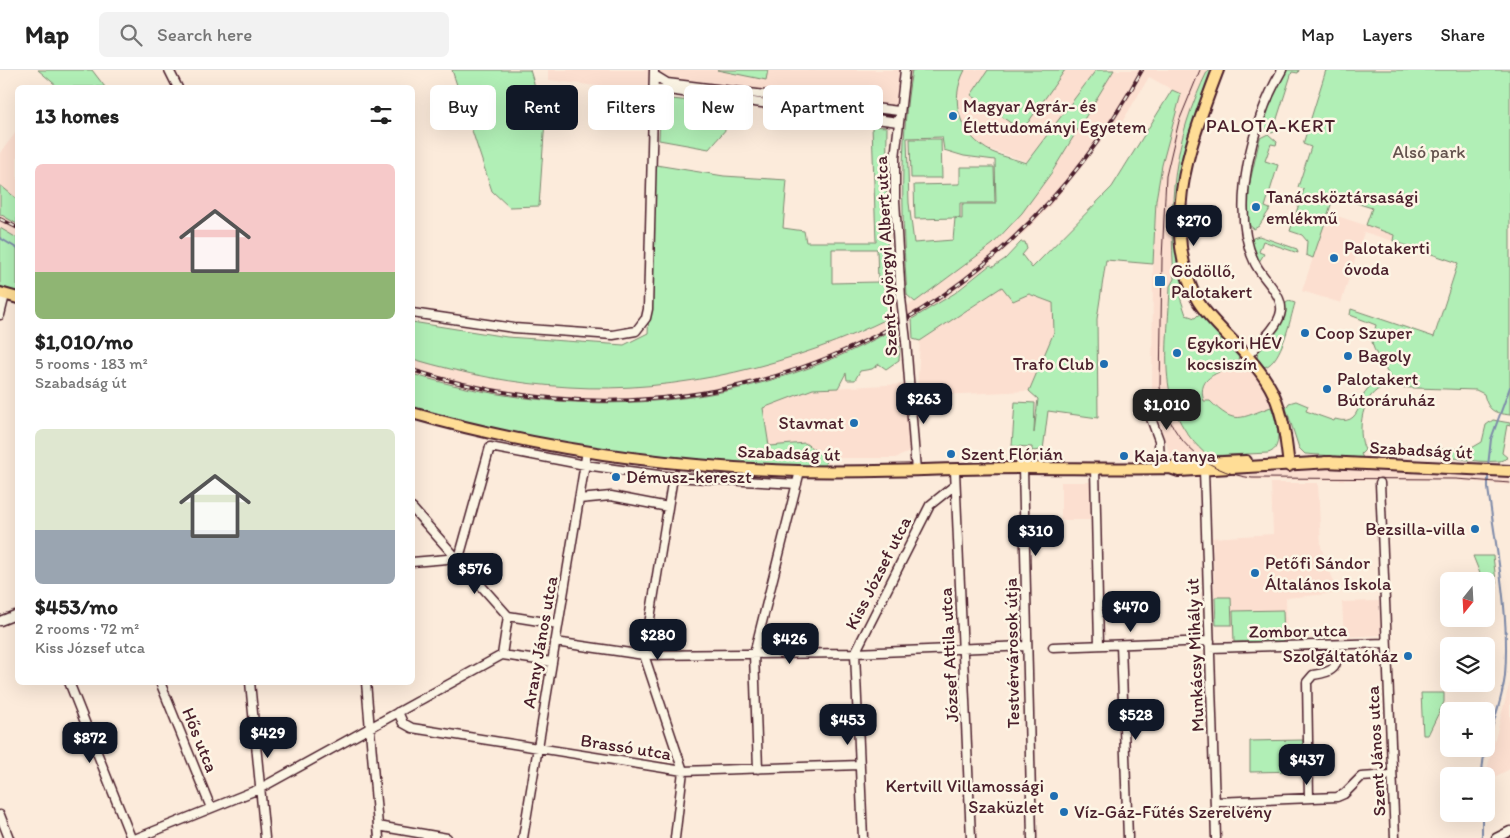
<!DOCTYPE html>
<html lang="en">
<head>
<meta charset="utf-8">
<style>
	body { margin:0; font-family:Itim,sans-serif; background:#f2f2f2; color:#222; height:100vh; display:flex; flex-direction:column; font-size:19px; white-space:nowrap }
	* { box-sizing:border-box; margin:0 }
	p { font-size:16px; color:#767676 }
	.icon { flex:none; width:28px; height:28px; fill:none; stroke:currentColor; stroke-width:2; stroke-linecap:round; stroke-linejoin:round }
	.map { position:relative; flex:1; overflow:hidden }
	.drawer { position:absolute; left:15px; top:15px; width:400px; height:600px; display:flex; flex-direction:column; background:#fff; border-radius:8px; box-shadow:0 5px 20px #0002 }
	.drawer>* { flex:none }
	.top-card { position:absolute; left:430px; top:15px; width:475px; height:45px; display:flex; gap:10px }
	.needle { width:32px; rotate:198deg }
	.controls { position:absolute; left:1440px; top:502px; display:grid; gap:10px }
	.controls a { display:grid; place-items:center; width:55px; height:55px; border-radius:8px; background:#fff; box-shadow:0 5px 20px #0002; font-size:25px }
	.price { position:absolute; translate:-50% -42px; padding:0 11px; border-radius:10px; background:#111827; color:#fff; font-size:16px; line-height:32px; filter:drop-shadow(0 1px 2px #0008) }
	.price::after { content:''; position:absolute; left:50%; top:30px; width:15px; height:11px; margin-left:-8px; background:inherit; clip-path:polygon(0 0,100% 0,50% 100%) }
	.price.on { background:#222; color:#fff }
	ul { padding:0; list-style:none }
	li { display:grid; align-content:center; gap:10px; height:265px; padding:0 20px }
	li span { display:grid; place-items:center; height:155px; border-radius:8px; color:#555 }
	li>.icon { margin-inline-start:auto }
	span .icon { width:90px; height:90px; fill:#fffc; stroke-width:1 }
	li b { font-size:21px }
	h2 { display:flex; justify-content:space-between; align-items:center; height:60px; padding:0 20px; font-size:21px }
	.chip { padding:0 18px; border-radius:8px; background:#fff; box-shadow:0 5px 20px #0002; font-size:18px; line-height:45px }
	.chip.on { background:#111827; color:#fff }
	header { display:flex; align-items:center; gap:30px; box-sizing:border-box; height:70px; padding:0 25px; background:#fff; border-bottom:1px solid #e0e0e0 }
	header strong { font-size:24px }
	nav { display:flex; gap:28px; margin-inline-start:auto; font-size:18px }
	.search { width:350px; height:45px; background:#f2f2f2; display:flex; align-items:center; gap:12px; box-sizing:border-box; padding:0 18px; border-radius:8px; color:#767676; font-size:19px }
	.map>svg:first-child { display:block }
</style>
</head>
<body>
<header>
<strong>Map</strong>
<div class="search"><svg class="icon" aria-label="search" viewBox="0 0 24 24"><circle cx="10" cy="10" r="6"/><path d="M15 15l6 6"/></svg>Search here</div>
<nav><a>Map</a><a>Layers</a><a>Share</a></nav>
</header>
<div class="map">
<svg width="1510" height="768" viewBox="0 0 1510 768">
	<rect width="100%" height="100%" fill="#fcebdb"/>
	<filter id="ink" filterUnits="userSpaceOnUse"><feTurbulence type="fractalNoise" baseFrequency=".02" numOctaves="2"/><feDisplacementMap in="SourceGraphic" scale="10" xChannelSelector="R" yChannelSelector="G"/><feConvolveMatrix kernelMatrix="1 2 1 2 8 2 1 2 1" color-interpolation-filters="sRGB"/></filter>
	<g filter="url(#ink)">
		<path fill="#fcdfd0" d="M 548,0 L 1100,0 L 1032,93 L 914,55 L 548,10 Z
			M 1114,0 L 1208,0 L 1182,67 L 1172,122 L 1174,209 L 1170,216 L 1168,322 L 1173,338 L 1190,368 L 1215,390 L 1239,400 L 1318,398 L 1441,401 L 1510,406 L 1510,415 L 1450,410 L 1254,410 L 1226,404 L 1196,387 L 1171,387 L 1152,331 L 1153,194 L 1156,130 L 1162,95 L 1180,24 L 1149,7 L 1119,57 L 1114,54 L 1051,135 L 1025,162 L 992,191 L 990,195 L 931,238 L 866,274 L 832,288 L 773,309 L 707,324 L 659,331 L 597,334 L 553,332 L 487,322 L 413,304 L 412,289 L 484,307 L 526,314 L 571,317 L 654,314 L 709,307 L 780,290 L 862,262 L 891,247 L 929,222 L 993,174 L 1012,155 L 1052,102 Z
			M 17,61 L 17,129 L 0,115 L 0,83 Z
			M 1328,143 L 1395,165 L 1393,171 L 1364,162 L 1341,233 L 1302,221 Z
			M 0,144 L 17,154 L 17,168 L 0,158 Z
			M 1003,216 L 1053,233 L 1054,262 L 1029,321 L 917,326 L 920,271 Z
			M 1238,284 L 1261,311 L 1271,337 L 1243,347 L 1233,348 L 1224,345 L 1210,331 L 1204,331 L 1203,316 L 1214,304 L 1236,294 Z
			M 904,314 L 910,382 L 895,388 L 826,388 L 805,373 L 769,376 L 763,338 L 813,319 Z
			M 1061,412 L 1091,412 L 1090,450 L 1061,450 Z
			M 1271,413 L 1318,413 L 1321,477 L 1338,523 L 1286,528 L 1287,572 L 1233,573 L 1232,555 L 1216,555 L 1212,468 L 1273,464 Z
			M 1379,531 L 1381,565 L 1344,567 L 1342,532 Z
			M 1510,612 L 1510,699 L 1488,710 L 1486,703 Z"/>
		<path fill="#b1efb6" stroke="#7e8770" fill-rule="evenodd" d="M 38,0 L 92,0 L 105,17 L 58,17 Z
			M 452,0 L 530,0 L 545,50 L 539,136 L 509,137 L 492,121 Z
			M 717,0 L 768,0 L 766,10 Z
			M 912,0 L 965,0 C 948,32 960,66 992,82 C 1003,87 1015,89 1026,93 L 1096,0 L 1114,0 L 1052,102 L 1022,143 L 993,174 L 915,232 L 907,225 C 902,149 899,75 912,0 ZM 942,67 L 944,80 L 964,86 L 995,90 L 996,134 L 962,134 L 962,149 L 955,148 L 960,148 L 960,133 L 995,133 L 994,97 L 960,97 L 960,114 L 914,115 L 915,149 L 955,148 L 953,170 L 914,173 L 909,133 L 907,68 Z
			M 988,0 L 1065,0 L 1022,61 L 971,25 Z
			M 1208,0 L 1214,0 L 1189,68 L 1181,201 L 1186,222 L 1180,227 L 1186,245 L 1195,248 L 1198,245 L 1203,245 L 1238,284 L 1239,292 C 1224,303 1195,304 1204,331 L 1210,331 C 1235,356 1240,348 1271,337 C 1276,349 1285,379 1268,383 L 1208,386 C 1153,339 1168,280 1170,216 L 1174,209 C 1169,131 1172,72 1208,0 Z
			M 1284,0 L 1299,0 L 1298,3 L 1292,2 L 1275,55 L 1281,58 L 1272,63 L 1264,59 L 1262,52 Z
			M 1326,0 L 1510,0 L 1510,345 C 1494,343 1488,341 1484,324 L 1476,320 L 1385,317 C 1362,321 1356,362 1365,380 L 1361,384 L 1363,388 L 1305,384 L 1299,378 L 1286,338 L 1289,333 L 1296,331 L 1308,336 L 1306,341 L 1334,351 L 1335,349 C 1371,360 1349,307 1391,310 C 1387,299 1372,281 1372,271 C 1373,265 1375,260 1376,255 L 1350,245 L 1351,239 L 1434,267 L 1458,193 L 1393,171 L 1394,165 L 1366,155 L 1372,138 L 1334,126 L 1313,188 L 1306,185 L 1307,171 L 1302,165 L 1290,161 L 1304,119 L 1298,117 L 1311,77 L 1303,74 Z
			M 1172,20 L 1181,24 L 1162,95 L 1156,130 L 1153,194 L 1106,190 L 1097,249 L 1098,348 L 1048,341 L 1043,380 L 1032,381 L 1032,377 L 1012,376 L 1015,332 L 1035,333 L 1034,363 L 1038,329 L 1029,321 L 1054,262 L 1053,233 L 1029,224 L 1013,231 L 1002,217 L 920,271 L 913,269 L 912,249 L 955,223 L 990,195 L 993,197 L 1005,189 L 1021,172 L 1025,172 L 1027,179 L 1022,185 L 1032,198 L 1112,117 Z
			M 661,28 L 741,36 L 738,45 L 709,79 L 659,70 Z
			M 872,56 L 887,57 L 886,143 L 891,247 C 797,294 675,324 569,317 C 515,314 464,304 413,289 L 412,252 L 507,267 L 624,275 L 648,263 L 656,95 L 724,106 L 787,110 L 783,158 L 804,161 L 806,172 L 876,172 ZM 877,179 L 878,212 L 832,213 L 832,179 Z
			M 1268,64 L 1277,72 L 1276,75 L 1271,74 L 1265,91 L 1278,95 L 1265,137 L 1270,139 L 1259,156 L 1254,159 L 1248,154 L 1249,116 L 1260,68 Z
			M 910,69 L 941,69 L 942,108 L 911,108 Z
			M 0,115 L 17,129 L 17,154 L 0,144 Z
			M 0,158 L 17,168 L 17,222 L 0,216 Z
			M 1259,166 L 1297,179 L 1298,183 L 1263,171 L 1259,182 L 1264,184 L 1259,192 L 1251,173 L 1253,168 Z
			M 1289,231 L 1295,233 C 1290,250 1282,291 1265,297 L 1257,289 L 1258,278 L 1286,233 Z
			M 892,260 L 900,277 L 899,290 L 886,299 L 879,294 L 872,299 L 860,301 L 855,310 L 847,310 L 846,303 L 838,318 L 813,319 L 763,338 L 769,376 L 805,373 L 826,388 L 825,396 L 748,395 L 565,375 L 413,340 L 412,304 C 571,352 746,342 892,260 Z
			M 1493,350 L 1510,353 L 1510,356 L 1507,355 L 1502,383 L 1508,388 L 1500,391 C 1472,394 1443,384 1415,383 C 1404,383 1386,386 1377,380 L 1470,379 L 1482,372 L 1486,355 Z
			M 1473,486 L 1493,486 L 1497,519 L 1486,520 L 1486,511 L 1483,511 Z
			M 1215,527 L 1231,527 L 1232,555 L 1216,555 Z
			M 1283,540 L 1284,571 L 1234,572 L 1233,541 Z
			M 1421,623 L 1444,623 L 1444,632 L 1428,665 L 1423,665 Z
			M 1303,670 L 1303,701 L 1250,702 L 1250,671 Z"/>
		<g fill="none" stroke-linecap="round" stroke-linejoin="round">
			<path stroke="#7d8aa9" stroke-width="2" d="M 0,168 L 18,179
				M 1488,396 L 1491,369 L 1510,317
				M 1482,706 C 1482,672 1502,640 1505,605 C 1510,545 1496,479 1488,418 L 1488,403
				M 1482,744 L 1482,768"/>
			<g stroke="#4a1f2b" stroke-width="11">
				<path id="minor" d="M 169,0 L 178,18
					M 654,5 L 667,13 L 899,41
					M 654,18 L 898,52
					M 901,228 L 895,130 L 895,88 L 905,0
					M 412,243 L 514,258 L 613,265 L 636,261 L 646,248 L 648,239 L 654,0
					M 0,245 L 5,225
					M 906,271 L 916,401
					M 1247,286 C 1258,274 1279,257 1281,241 C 1283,223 1260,207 1254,191 C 1229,137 1253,50 1282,0
					M 1143,327 L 1159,370 L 1160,398
					M 1023,398 L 1032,768
					M 1095,399 L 1099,575
					M 1204,400 L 1216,768
					M 955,401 L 971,768
					M 673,407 L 644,585 L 683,701 L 675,768
					M 1380,413 L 1395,768
					M 579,429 L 611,426 L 668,437
					M 412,438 L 508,546 L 558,554
					M 459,488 L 490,377 L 585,395 L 673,407 L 797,414
					M 412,492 L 459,488
					M 508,546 L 502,585 L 552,592
					M 0,551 L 18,544
					M 555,572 L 644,585 L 855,583 L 1027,576
					M 1121,575 L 1128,768
					M 1053,577 L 1210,571
					M 1210,578 L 1386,573
					M 69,612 L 131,768
					M 160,612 L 211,738
					M 250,612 L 265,768
					M 366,612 L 379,768
					M 398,642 L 403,653 L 412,658 L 683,701 L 860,695
					M 758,699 L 754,584 L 800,401
					M 1309,728 L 1307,612 L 1313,605 C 1337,601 1337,598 1337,575
					M 1215,732 L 1337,727 L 1344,724 L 1361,707 L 1391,705
					M 0,745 L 9,768
					M 378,756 L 447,768
					M 137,768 L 259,719 L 502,585
					M 523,768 L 587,381
					M 863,768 L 855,583 L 930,435 L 955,415
					M 1496,768 L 1510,761"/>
			</g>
			<g stroke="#4a1f2b" stroke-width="14">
				<path id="major" d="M 1218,0 C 1196,58 1174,114 1181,177 C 1184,198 1189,220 1202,237 C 1225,267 1258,290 1274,325 C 1284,347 1286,372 1289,396
					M 0,223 L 18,228
					M 412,343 C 538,379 668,397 798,401 C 874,403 949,398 1024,398 C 1073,398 1122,399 1170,398 L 1179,401 L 1331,392
					M 1325,392 L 1510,401
					M 1170,398 L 1180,394 L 1246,391"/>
			</g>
			<use href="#minor" stroke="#fcf5e5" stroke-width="8"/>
			<use href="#major" stroke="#ffdd96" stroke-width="10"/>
			<path stroke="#4a1f2b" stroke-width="1" d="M 1200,0 L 1179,51 L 1166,106 L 1162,189 L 1160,317 C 1166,366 1203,402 1252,408 L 1456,409 L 1510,413"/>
			<g stroke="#4a1f2b" stroke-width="4">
				<path id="rail" d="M 0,149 L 18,158
					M 412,300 C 706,393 996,269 1142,0"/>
			</g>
			<use href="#rail" stroke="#fcf5e5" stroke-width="2" stroke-dasharray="5.5" stroke-linecap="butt"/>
			<g stroke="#4a1f2b" stroke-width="11" stroke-linecap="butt">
				<path id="minor-bridge" d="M 901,228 L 906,271"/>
			</g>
			<use href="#minor-bridge" stroke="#fcf5e5" stroke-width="8"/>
		</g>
	</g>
	<g fill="#1f6fb2" stroke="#fcf5e5" stroke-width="2">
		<circle cx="953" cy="46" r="5"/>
		<circle cx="1256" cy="137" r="5"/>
		<circle cx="1334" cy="188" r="5"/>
		<rect x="1154" y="205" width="12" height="12" rx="2.5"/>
		<circle cx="1305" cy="263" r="5"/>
		<circle cx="1177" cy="283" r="5"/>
		<circle cx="1348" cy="286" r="5"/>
		<circle cx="1104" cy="294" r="5"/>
		<circle cx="1327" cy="319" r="5"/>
		<circle cx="854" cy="353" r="5"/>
		<circle cx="951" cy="384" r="5"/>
		<circle cx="1124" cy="386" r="5"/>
		<circle cx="616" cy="407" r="5"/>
		<circle cx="1475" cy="459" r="5"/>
		<circle cx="1255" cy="503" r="5"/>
		<circle cx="1408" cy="586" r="5"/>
		<circle cx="1054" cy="726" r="5"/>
		<circle cx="1064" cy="742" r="5"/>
	</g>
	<g text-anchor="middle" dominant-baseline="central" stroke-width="5" stroke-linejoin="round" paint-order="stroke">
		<g font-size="18" fill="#4a1f2b" stroke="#fcf5e5" text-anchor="start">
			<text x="963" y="36">Magyar Agrár- és<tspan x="963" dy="21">Élettudományi Egyetem</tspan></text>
			<text x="1266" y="127">Tanácsköztársasági<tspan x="1266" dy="21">emlékmű</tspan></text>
			<text x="1344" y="178">Palotakerti<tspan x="1344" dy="21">óvoda</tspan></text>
			<text x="1171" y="201">Gödöllő,<tspan x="1171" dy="21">Palotakert</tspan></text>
			<text x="1315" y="263">Coop Szuper</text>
			<text x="1187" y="273">Egykori HÉV<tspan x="1187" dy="21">kocsiszín</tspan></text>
			<text x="1358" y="286">Bagoly</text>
			<text x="1094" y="294" text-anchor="end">Trafo Club</text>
			<text x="1337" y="309">Palotakert<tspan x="1337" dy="21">Bútoráruház</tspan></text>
			<text x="844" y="353" text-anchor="end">Stavmat</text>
			<text x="961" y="384">Szent Flórián</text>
			<text x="1134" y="386">Kaja tanya</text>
			<text x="626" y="407">Démusz-kereszt</text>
			<text x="1465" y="459" text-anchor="end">Bezsilla-villa</text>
			<text x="1265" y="493">Petőfi Sándor<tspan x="1265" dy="21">Általános Iskola</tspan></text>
			<text x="1398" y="586" text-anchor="end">Szolgáltatóház</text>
			<text x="1044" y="716" text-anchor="end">Kertvill Villamossági<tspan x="1044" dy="21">Szaküzlet</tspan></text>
			<text x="1074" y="742">Víz-Gáz-Fűtés Szerelvény</text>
		</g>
		<g font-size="18" fill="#64534e" stroke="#fcf5e5">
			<text x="1429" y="82">Alsó park</text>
		</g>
		<g font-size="18" fill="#4a1f2b" stroke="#fcf5e5">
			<text transform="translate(886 186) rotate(-93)">Szent-Györgyi Albert utca</text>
			<text transform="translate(1421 380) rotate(3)">Szabadság út</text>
			<text transform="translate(789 383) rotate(2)">Szabadság út</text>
			<text transform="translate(878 503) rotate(-63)">Kiss József utca</text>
			<text transform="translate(1298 561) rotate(-1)">Zombor utca</text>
			<text transform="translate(540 572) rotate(-80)">Arany János utca</text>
			<text transform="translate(1012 583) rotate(-91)">Testvérvárosok útja</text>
			<text transform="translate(949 585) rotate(-93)">József Attila utca</text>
			<text transform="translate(1195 585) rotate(-92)">Munkácsy Mihály út</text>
			<text transform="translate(200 670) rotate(68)">Hős utca</text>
			<text transform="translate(626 677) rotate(9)">Brassó utca</text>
			<text transform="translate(1376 681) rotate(-93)">Szent János utca</text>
		</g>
		<g font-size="19" letter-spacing="1" fill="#4a1f2b" stroke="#fcf5e5">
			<text x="1271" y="55">PALOTA-KERT</text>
		</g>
	</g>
</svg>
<div class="controls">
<a><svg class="needle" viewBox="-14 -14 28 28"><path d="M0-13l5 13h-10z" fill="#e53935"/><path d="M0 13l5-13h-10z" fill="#767676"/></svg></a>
<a><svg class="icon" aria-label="layers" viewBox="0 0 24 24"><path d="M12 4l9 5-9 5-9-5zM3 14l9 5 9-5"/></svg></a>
<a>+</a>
<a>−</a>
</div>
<b class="price" style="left:1194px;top:177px">$270</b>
<b class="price" style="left:924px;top:355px">$263</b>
<b class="price on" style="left:1167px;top:361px">$1,010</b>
<b class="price" style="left:1036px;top:487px">$310</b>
<b class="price" style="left:475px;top:525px">$576</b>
<b class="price" style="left:1131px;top:563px">$470</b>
<b class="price" style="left:658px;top:591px">$280</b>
<b class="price" style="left:790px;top:595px">$426</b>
<b class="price" style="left:1136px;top:671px">$528</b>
<b class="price" style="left:848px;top:676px">$453</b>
<b class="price" style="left:268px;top:689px">$429</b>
<b class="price" style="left:90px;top:694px">$872</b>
<b class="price" style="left:1307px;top:716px">$437</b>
<div class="top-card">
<a class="chip">Buy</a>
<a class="chip on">Rent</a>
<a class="chip">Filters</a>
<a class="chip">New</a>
<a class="chip">Apartment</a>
</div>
<section class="drawer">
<h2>13 homes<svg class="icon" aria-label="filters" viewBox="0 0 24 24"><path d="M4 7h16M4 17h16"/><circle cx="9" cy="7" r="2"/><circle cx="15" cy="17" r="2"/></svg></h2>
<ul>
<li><span style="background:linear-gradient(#f6c9c9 70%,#8fb573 0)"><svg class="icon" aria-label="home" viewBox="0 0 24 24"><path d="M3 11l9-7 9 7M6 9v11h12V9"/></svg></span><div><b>$1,010/mo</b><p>5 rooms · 183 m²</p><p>Szabadság út</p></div></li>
<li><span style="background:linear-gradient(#dfe7d0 65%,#9aa5b1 0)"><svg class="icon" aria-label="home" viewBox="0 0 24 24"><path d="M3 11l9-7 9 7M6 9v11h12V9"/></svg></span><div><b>$453/mo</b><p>2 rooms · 72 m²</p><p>Kiss József utca</p></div></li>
</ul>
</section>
</div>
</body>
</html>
